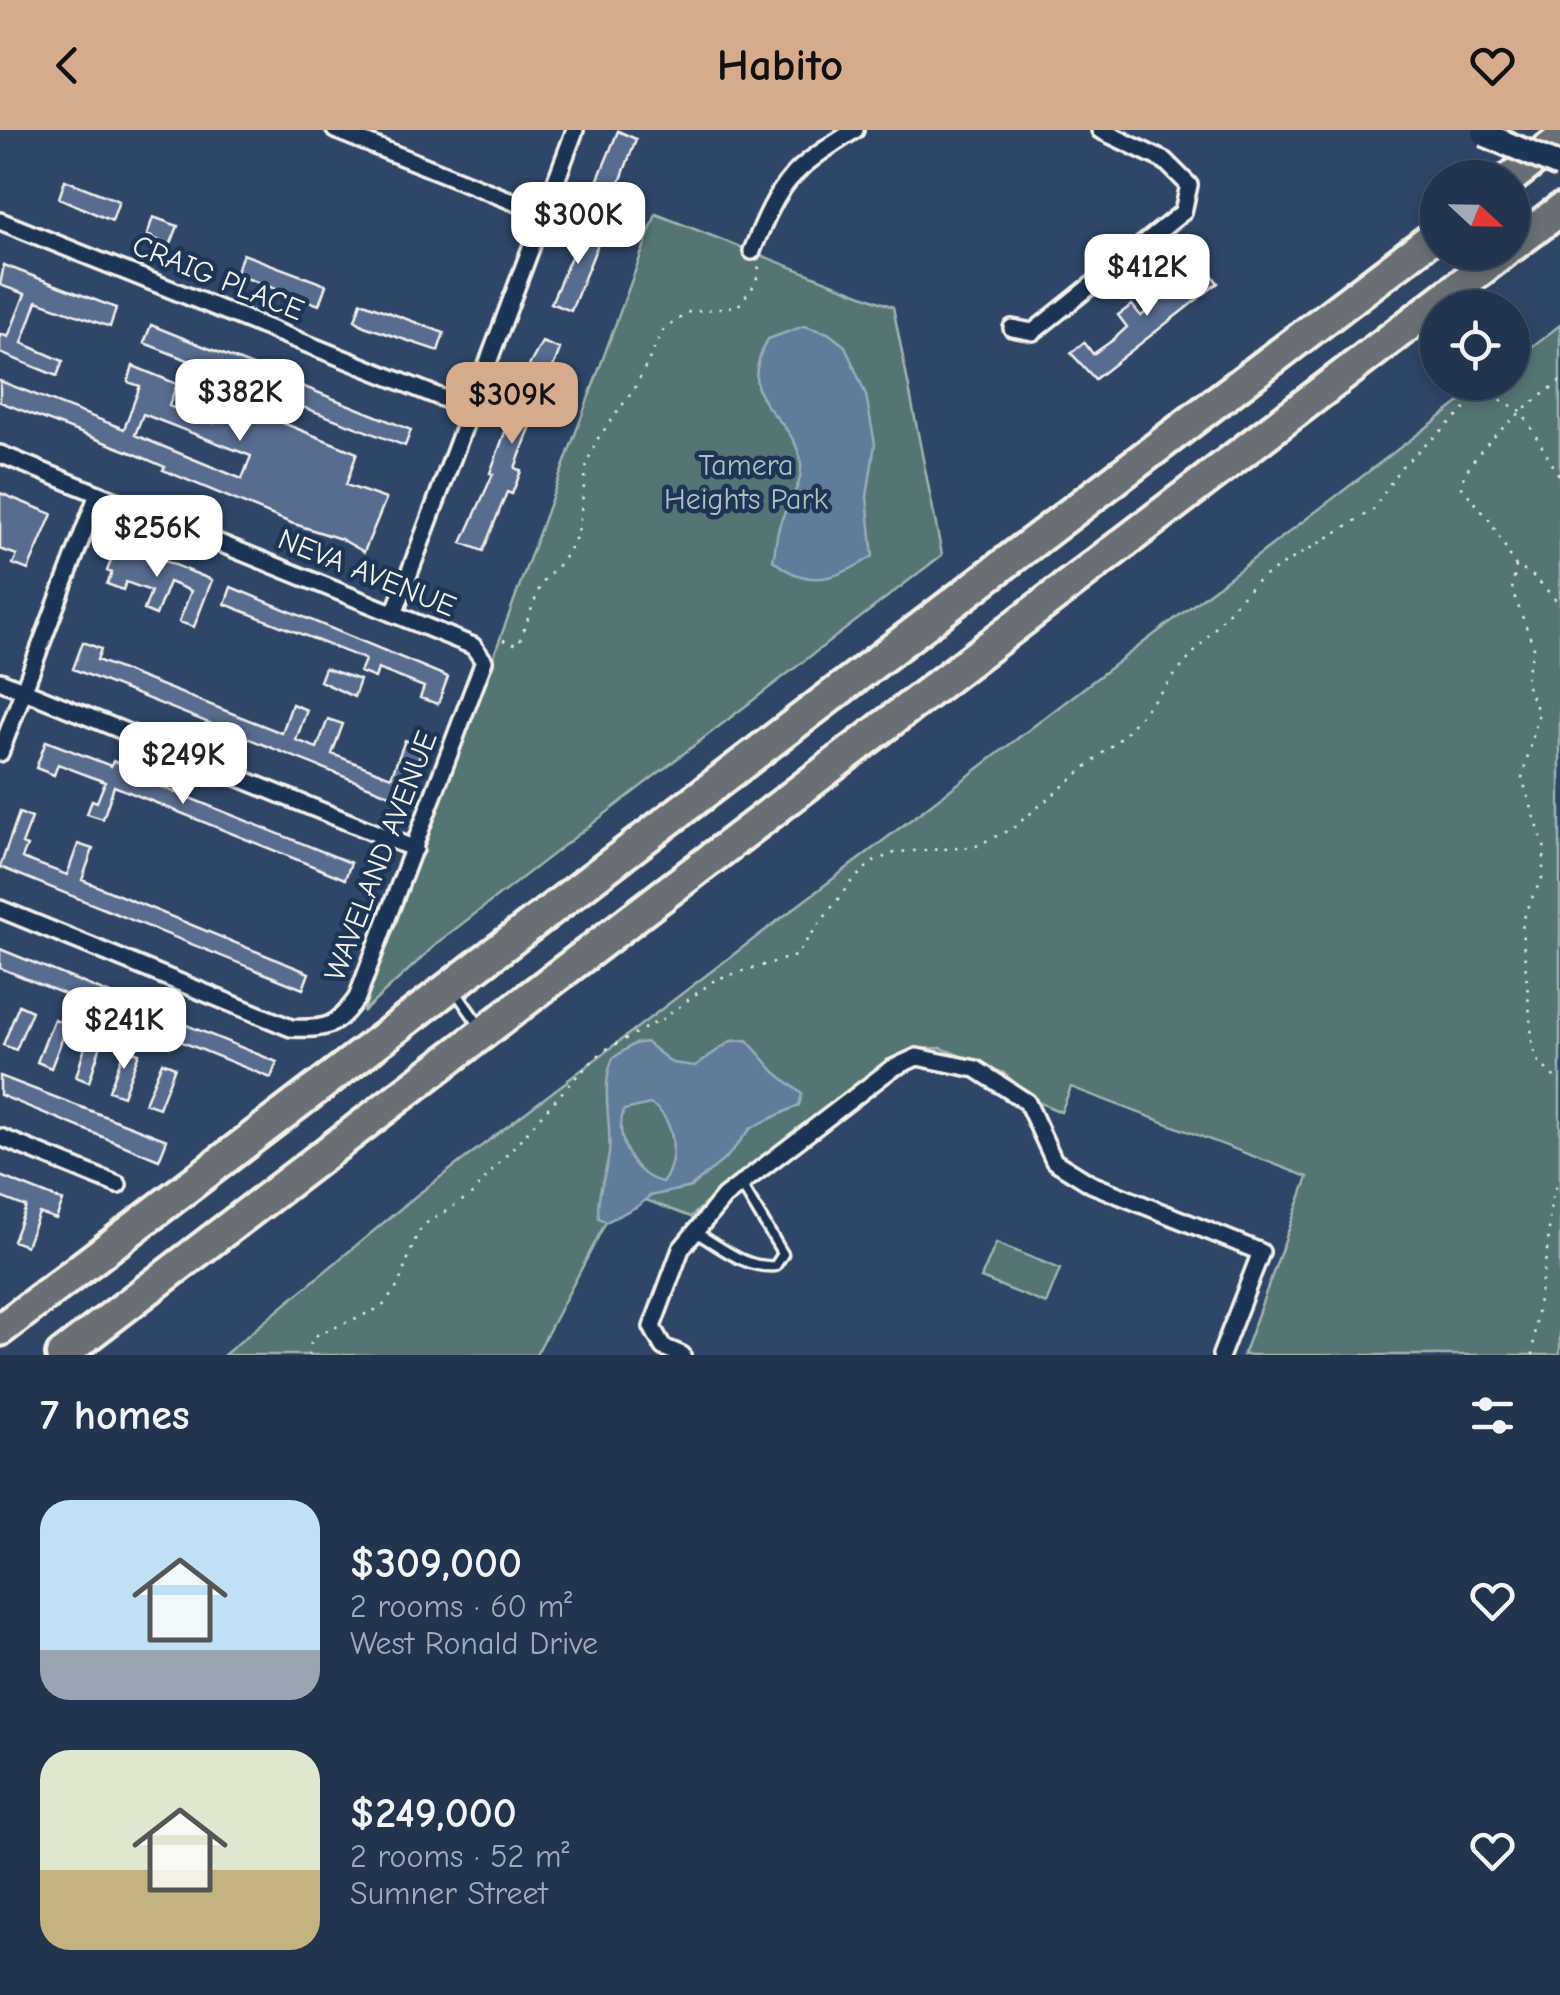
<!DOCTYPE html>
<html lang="en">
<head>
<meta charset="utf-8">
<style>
	body { margin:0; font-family:"Comic Neue",sans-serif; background:#2b3c55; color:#f1f3f6; height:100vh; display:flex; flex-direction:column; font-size:38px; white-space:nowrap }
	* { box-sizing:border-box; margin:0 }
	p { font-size:32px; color:#a3aab6 }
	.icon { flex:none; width:55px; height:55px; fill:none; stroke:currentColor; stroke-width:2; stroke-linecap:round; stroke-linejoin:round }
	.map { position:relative; height:1225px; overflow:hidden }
	.panel { display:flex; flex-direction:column; background:#23344e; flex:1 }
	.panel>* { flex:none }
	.needle { width:65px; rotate:112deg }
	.buttons { position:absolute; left:1420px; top:30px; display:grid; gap:20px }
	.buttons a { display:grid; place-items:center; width:110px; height:110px; border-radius:50%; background:#23344e; box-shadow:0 5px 15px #0003,0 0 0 2px #404f66; font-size:50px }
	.price { position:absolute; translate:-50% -85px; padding:0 22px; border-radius:20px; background:#fff; color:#222; font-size:32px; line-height:65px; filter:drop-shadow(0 2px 5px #0008) }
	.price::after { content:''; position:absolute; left:50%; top:60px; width:30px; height:22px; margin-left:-15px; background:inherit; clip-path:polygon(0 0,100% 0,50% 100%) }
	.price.current { background:#d6ab8b; color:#111 }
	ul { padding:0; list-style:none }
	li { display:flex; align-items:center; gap:30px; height:250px; padding:0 40px }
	li span { display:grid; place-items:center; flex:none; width:280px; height:200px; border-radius:30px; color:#555 }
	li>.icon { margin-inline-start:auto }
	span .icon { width:120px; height:120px; fill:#fffc; stroke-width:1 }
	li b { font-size:42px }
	h2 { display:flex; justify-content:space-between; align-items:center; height:120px; padding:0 40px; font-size:42px }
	header { display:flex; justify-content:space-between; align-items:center; height:130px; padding:0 40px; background:#d6ab8b; color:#111; font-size:45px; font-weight:600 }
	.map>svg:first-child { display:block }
</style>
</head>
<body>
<header><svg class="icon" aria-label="back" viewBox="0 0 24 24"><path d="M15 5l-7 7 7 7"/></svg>Habito<svg class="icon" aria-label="heart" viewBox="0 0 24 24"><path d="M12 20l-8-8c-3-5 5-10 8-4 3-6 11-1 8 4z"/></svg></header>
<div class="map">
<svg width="1560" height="1225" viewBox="0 0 1560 1225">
	<rect width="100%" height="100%" fill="#2f4668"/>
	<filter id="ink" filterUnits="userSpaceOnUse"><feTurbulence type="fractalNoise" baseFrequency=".01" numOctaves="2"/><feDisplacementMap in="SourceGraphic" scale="20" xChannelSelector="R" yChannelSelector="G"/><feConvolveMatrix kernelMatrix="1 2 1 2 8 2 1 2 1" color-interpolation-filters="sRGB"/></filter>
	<g filter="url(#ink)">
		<path fill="#547574" stroke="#a4b3ae" stroke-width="2.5" d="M 656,84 L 893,177 L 942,425 L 441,810 L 363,882 Z
			M 1560,195 L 1560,1225 L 1243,1225 L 1308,1047 L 1071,957 L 1061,982 L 1033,970 L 1004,943 L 941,918 L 914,919 L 886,931 L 731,1050 L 691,1087 L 646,1070 L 606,1092 L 536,1225 L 224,1225 L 417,1065 L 1485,253 L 1512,252 L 1513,231 Z
			M 996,1113 L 1060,1139 L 1046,1174 L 981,1148 Z"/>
		<path fill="#5f7d9b" stroke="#9babba" stroke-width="2.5" fill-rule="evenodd" d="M 804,196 L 828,203 L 845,216 L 866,265 L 875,314 L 867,367 L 873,426 C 838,449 807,460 773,430 C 776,418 776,403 781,391 C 788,372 803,355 801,334 C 795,281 730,277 768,209 Z
			M 747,910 L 775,942 L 802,964 L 799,975 L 751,998 L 727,1027 L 691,1057 L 650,1066 L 638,1076 L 606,1092 L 599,1088 C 595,1067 606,1045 609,1024 C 612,993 600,957 613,928 L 634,914 L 646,912 L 672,933 L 695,936 L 731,911 ZM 650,974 C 676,987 679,1030 663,1052 C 634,1048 613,1007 624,980 Z"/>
		<path fill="#586c90" stroke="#f4f1e8" stroke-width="2.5" fill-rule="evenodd" d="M 618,1 L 636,9 L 616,63 L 596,54 Z
			M 65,50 L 119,71 L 112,91 L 59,68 Z
			M 153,87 L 178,96 L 170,116 L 147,105 Z
			M 586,92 L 604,99 L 571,181 L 551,173 Z
			M 243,124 L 326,155 L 319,175 L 246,148 L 236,142 Z
			M 4,135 L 116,178 L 110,197 L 37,171 L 22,213 L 63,231 L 57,246 L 0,223 L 0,204 L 8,207 L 25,164 L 0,155 Z
			M 1182,137 L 1191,148 L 1207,138 L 1218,153 L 1095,249 L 1071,223 L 1084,212 L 1093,224 L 1113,210 L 1127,197 L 1118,185 L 1132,175 L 1141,186 L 1160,171 L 1152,159 Z
			M 361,172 L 444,203 L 438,221 L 364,196 L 355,190 Z
			M 151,195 L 411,300 L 405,316 L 274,266 L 266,286 L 357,323 L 346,355 L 386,369 L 364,422 L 341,409 L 291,393 L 163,340 L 165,337 L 135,324 L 0,272 L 0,251 L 124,299 L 140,256 L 128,252 L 133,236 L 177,254 L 169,276 L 197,287 L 215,293 L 224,269 L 254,280 L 262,259 L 144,213 ZM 143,284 L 251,326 L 242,349 L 135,305 Z
			M 542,212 L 560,219 L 515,338 L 521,341 L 512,364 L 507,362 L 483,421 L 462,413 L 493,344 L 490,343 L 530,234 Z
			M 0,363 L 52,384 L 28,440 L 13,434 L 17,425 L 0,419 Z
			M 118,412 L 212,450 L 194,497 L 179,492 L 191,461 L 169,452 L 156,485 L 144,480 L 151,461 L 126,452 L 123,460 L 107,454 L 112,443 L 107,441 Z
			M 231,457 L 448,547 L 438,574 L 420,568 L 424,557 L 378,539 L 375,548 L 360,542 L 365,530 L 362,528 L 225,474 Z
			M 83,512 L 101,519 L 97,530 L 282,603 L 292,574 L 307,580 L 296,610 L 317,618 L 328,589 L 343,594 L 332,624 L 391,647 L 405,610 L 423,617 L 403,670 L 73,539 Z
			M 325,538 L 360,550 L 354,567 L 320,551 Z
			M 46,611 L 111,636 L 113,631 L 122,634 L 120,640 L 351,733 L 345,749 L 114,656 L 103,689 L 87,684 L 92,670 L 97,672 L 105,652 L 58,634 L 54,645 L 36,638 Z
			M 19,683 L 32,688 L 22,714 L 27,716 L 22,728 L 67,745 L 78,714 L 93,719 L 82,750 L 309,843 L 303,859 L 0,737 Z
			M 0,819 L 277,932 L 271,948 L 0,838 Z
			M 19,875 L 32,881 L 16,920 L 3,915 Z
			M 54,889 L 68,894 L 51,938 L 37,932 Z
			M 89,904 L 103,909 L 89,952 L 76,947 Z
			M 125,918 L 139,923 L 123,966 L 109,961 Z
			M 162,932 L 175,937 L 159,978 L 145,973 Z
			M 0,946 L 167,1010 L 159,1030 L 0,965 Z
			M 0,1046 L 63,1071 L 56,1089 L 39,1083 L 26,1116 L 13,1111 L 26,1077 L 0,1067 Z"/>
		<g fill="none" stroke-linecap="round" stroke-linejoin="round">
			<g stroke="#f4f1e8" stroke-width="15">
				<path id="lane" d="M 456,862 L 480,896
					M 695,1102 C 720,1116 745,1139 775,1136 L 783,1124 L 741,1054"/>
			</g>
			<g stroke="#f4f1e8" stroke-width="22">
				<path id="street" d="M 335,0 L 544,84
					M 0,91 L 472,280
					M 752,121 C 781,49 790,41 855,0
					M 1012,198 L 1033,202 L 1183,82 L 1189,55 L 1165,31 L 1100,0
					M 0,324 L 473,516 L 484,531 L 357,868 C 335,898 327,899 291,898 L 0,779
					M 394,484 L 575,0
					M 0,551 L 415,719
					M 0,623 L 98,364
					M 0,1007 L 118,1055
					M 682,1225 L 663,1217 L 652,1197 L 681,1119 L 724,1067 L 891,939 L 917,927 L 976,939 L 1027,972 L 1054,1031 L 1091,1054 L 1261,1122 L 1221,1225"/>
			</g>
			<g stroke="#f4f1e8" stroke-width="38">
				<path id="highway" d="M 1511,48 L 1560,10
					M 1512,116 L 1560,80
					M 0,1200 L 1438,103
					M 62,1225 L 1504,122"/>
			</g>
			<path stroke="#f4f1e8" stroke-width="2.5" stroke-dasharray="2.5 8" stroke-linecap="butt" d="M 1560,251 C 1531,274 1469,319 1461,356 L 1490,391 L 1516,436 L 1536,448 L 1560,475
				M 1516,436 L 1512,460 L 1534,517 L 1525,552 L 1539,583 L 1522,648 L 1545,719 L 1542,748 L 1526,780 L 1522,799 L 1533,918 L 1539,932 L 1560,953
				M 503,510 L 518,515 L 541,454 L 563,430 L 578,404 L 587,333 L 596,311 L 635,258 L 664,199 L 689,182 L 738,176 L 756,153 L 759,136
				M 309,1225 L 311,1212 L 317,1205 L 382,1177 L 398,1156 L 417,1104 L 425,1094 L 471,1065 L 573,950 L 603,921 L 664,888 L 716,849 L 795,826 L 851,752 L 872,732 L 897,722 L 974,717 L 1013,698 L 1123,606 L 1244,464 L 1261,448 L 1373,380 L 1400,338 L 1476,269 L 1497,268 L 1521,281 L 1560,347
				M 1533,1225 C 1534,1186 1543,1151 1548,1113 C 1551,1090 1546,1071 1560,1051"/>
			<use href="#lane" stroke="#1d3557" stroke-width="8"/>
			<use href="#street" stroke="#1d3557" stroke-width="15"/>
			<use href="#highway" stroke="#6b7074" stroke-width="30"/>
			<g stroke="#f4f1e8" stroke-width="30" stroke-linecap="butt">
				<path id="secondary-bridge" d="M 1484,4 L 1560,36"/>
			</g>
			<use href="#secondary-bridge" stroke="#1d3557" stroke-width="22"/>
		</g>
	</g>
	<g text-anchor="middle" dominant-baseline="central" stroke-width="9" stroke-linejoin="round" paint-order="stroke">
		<g font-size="30" fill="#f4f1e8" stroke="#1d3557">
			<text transform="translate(218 148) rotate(22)">CRAIG PLACE</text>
			<text transform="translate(367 443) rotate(22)">NEVA AVENUE</text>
			<text transform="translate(381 726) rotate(-69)">WAVELAND AVENUE</text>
		</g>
		<g font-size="30" fill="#b4bfba" stroke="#1d3557">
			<text x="746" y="335">Tamera<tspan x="746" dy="34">Heights Park</tspan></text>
		</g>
	</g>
</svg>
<div class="buttons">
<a><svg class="needle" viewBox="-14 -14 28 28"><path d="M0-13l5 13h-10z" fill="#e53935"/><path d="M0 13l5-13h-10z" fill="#a3aab6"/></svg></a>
<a><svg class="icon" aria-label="locate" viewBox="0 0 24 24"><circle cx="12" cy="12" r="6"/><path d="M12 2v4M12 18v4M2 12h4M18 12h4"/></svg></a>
</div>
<b class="price" style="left:578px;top:137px">$300K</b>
<b class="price" style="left:1147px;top:189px">$412K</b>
<b class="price" style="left:240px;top:314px">$382K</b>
<b class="price current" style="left:512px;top:317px">$309K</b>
<b class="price" style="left:157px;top:450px">$256K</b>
<b class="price" style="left:183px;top:677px">$249K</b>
<b class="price" style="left:124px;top:942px">$241K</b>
</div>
<section class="panel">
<h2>7 homes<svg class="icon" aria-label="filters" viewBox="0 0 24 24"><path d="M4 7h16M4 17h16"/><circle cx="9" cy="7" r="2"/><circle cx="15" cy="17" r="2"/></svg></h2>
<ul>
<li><span style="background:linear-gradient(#bfe0f5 75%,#9aa5b1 0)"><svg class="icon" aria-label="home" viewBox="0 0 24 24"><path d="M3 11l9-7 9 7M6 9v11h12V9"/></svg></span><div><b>$309,000</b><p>2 rooms · 60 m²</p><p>West Ronald Drive</p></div><svg class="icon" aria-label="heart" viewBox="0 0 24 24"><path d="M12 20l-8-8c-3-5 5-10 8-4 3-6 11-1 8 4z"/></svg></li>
<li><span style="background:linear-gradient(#dfe7d0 60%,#c2b280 0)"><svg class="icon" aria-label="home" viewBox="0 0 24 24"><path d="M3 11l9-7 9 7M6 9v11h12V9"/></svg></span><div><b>$249,000</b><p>2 rooms · 52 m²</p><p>Sumner Street</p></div><svg class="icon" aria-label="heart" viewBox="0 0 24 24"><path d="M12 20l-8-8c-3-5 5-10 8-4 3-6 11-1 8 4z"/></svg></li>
</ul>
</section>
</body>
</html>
